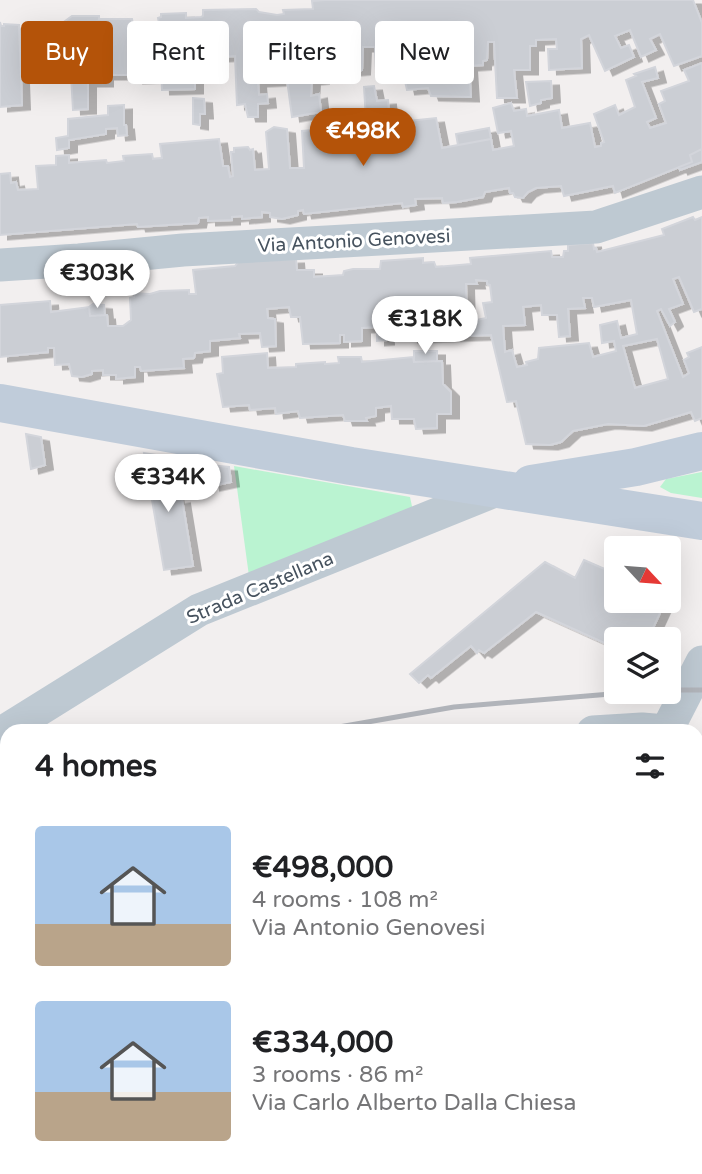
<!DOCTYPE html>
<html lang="en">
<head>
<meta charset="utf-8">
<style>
	body { margin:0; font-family:"Varela Round",sans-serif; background:#f2f2f2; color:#202124; height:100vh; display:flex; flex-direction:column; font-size:26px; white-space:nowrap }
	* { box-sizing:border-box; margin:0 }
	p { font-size:23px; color:#757577 }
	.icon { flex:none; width:38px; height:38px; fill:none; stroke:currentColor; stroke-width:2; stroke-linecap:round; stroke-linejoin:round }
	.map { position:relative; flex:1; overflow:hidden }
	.sheet { position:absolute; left:0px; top:724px; width:704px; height:450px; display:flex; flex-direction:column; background:#fff; border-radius:21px 21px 0 0; box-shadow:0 7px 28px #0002 }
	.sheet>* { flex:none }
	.top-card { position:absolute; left:21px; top:21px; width:662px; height:63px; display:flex; gap:14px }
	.needle { width:46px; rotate:116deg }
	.fabs { position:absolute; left:604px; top:536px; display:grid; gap:14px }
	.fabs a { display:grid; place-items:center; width:77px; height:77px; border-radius:7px; background:#fff; box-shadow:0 7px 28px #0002; font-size:35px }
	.price { position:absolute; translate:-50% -60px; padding:0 16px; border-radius:24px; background:#fff; color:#222; font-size:23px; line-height:46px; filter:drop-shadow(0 2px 4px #0008) }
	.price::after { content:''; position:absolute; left:50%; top:42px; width:21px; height:16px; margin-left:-10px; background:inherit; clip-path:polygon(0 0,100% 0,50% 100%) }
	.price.current { background:#b45309; color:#fff }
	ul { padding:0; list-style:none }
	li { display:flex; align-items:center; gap:21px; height:175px; padding:0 35px }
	li span { display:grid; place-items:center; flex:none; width:196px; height:140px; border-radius:7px; color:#555 }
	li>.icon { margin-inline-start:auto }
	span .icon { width:84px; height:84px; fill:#fffc; stroke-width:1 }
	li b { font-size:30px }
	h2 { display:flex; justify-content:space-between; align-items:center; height:84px; padding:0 35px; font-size:30px }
	.tag { padding:0 24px; border-radius:7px; background:#fff; box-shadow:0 7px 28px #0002; font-size:24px; line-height:63px }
	.tag.current { background:#b45309; color:#fff }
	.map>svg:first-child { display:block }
</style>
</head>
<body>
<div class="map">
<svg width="702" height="1174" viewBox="0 0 702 1174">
	<defs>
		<filter id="shadow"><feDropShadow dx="8" dy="4.5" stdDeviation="0" flood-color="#0004"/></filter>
	</defs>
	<rect width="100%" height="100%" fill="#f2efef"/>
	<path fill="#baf3d1" d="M 234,466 L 410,497 L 413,511 L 249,576 Z
		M 702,472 L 702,498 L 671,493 L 660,487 L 666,479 Z"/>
	<path fill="#cbced4" stroke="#d3d5db" stroke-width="2" fill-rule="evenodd" filter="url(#shadow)" d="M 693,0 L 702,23 L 702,56 L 674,66 L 660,34 L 650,39 L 656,50 L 641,57 L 630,30 L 615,36 L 621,48 L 629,45 L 634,57 L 605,71 L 589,35 L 581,39 L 582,68 L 549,70 L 548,49 L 557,49 L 556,39 L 536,40 L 536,46 L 530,46 L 530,70 L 514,70 L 517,98 L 497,98 L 494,42 L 488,42 L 487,60 L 483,61 L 483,65 L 469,66 L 471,97 L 431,96 L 428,88 L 407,90 L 405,81 L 430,77 L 429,69 L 424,69 L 424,65 L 417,66 L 417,44 L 405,44 L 405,64 L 399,64 L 399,70 L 376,71 L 375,47 L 363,47 L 362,70 L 340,72 L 340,68 L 334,68 L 332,46 L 326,47 L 326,50 L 320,50 L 321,79 L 312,80 L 311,96 L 319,94 L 321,112 L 292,117 L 286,72 L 294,71 L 293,51 L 278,52 L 278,81 L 258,82 L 259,95 L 267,94 L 268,103 L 258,104 L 258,117 L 248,117 L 245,104 L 237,105 L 235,56 L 203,58 L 202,68 L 195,69 L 195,89 L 162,90 L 161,67 L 152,67 L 152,78 L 135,79 L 134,75 L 105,75 L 105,82 L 88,82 L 88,109 L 73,110 L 71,75 L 64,75 L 61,24 L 72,16 L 99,16 L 99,19 L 132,19 L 133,24 L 159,23 L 158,18 L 161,17 L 161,14 L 186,13 L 186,18 L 201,17 L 203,16 L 203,10 L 256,9 L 259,12 L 277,15 L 284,14 L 283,10 L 313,9 L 312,1 L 325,0 Z
		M 0,22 L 1,26 L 4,26 L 4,24 L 19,25 L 22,105 L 0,107 Z
		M 293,51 L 294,71 L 278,72 L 278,52 Z
		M 702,63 L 702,149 L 690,155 L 692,162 L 615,193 L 613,186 L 564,196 L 561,186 L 536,188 L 528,192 L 523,198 L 515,197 L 513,193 L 510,193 L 509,188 L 485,192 L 483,197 L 457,202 L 443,203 L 442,198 L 415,199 L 416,205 L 403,207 L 402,203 L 304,214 L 303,210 L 298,211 L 298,215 L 282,219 L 270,217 L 270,213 L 262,212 L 262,217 L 242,219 L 242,216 L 232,217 L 232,220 L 208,221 L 208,217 L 199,218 L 198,223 L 138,227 L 137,224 L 0,235 L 0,174 L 10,173 L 11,183 L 16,182 L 18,190 L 38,189 L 36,166 L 56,165 L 56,156 L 69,155 L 69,163 L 106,160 L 107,163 L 124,161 L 123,156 L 152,154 L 153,159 L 162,158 L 160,144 L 219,139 L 223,166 L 228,166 L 230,177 L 233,176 L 231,152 L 234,152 L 234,148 L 248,147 L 250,150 L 253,149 L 255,170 L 269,169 L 266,132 L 274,127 L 287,129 L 290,168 L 304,168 L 302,131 L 335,128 L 340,149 L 345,149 L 345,140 L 351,139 L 350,122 L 372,120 L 373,123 L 378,122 L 379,124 L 436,118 L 442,148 L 491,139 L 493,150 L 514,146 L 511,131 L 498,133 L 493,108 L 511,103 L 514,111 L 526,109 L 527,116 L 559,110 L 562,128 L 590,123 L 595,147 L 601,146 L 601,143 L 604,142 L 594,114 L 615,105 L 619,115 L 635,107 L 626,80 L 636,76 L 634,74 L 655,67 L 658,78 L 642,82 L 656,118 L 647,122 L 650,128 L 666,123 L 659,104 L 665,101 L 661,91 L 689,81 L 684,70 Z
		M 551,81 L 552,98 L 541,100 L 541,103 L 530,106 L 526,82 Z
		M 374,86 L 377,101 L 388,100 L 390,123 L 379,124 L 378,122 L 373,123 L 372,120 L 366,120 L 364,87 Z
		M 193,98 L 204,99 L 205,114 L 200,114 L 200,125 L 193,124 Z
		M 124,105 L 124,125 L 126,125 L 127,135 L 118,136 L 117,128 L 106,129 L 106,134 L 69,140 L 69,148 L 57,150 L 56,138 L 68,136 L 68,119 L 108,115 L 108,106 Z
		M 489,128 L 491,139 L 458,145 L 456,134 Z
		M 702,149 L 702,162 L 680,170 L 679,167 L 692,162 L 690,155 Z
		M 693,217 L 695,220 L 702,217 L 702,309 L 694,312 L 679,277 L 673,279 L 683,304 L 669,309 L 675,322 L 670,326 L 661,309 L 657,311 L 683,377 L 689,373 L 684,360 L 689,357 L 687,353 L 702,347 L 702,418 L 695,421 L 691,412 L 644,426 L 608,424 L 573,431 L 561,442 L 550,445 L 526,444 L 516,401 L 507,402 L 491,335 L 410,338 L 409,331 L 389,333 L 389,327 L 385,328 L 386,340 L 377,341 L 377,327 L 362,328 L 362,341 L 344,342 L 344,335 L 340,335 L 340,343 L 303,344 L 300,317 L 291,317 L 289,307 L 267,309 L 268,318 L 275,319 L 276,346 L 262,347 L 260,333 L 239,334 L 240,338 L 210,341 L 210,351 L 195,353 L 194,358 L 183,359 L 184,368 L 141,371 L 140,367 L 135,367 L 135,377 L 116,379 L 116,375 L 103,375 L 103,370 L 92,371 L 92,374 L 82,377 L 72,376 L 69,364 L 55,365 L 54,348 L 48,348 L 48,352 L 0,357 L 0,305 L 50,301 L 51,312 L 89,307 L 90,316 L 107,315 L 108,326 L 123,326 L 131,320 L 130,298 L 134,297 L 134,293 L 150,294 L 160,291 L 189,290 L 189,294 L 196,294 L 193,270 L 235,266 L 239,261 L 296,259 L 297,270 L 314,270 L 314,277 L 343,275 L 344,271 L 353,269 L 380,269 L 381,261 L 423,258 L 423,263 L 434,262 L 436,267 L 471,264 L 470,258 L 551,251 L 552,257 L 563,257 L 564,251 L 568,251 L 568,245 L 593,243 L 594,249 L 596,248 L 597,252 L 664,235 L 662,229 ZM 476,280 L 487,281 L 487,284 L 490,285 L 492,302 L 483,303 L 486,318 L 467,322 L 466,284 L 477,284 ZM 583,298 L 592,298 L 594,307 L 631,300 L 637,334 L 621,338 L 617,321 L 600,325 L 602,343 L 614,341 L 616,351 L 593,357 L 589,343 L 539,348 L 538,359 L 526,362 L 527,365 L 517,367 L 512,350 L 505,352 L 503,326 L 525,325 L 523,307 L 541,305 L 542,315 L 557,315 L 559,337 L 570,336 L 568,309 L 585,308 ZM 657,339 L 668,379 L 635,388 L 623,346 Z
		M 93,304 L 104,305 L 105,315 L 90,316 L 89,307 Z
		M 414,351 L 437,351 L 437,361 L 414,362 Z
		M 267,353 L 268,368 L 296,367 L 296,364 L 325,362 L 325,364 L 339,363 L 338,357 L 361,357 L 362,362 L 413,357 L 414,362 L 442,361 L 443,384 L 451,392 L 451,414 L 437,414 L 437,428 L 416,429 L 414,419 L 392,419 L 391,406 L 376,408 L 376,416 L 366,418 L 367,421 L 345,421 L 343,415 L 300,418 L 298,411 L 276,414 L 275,408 L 250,410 L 249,405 L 223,407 L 217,374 L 223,373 L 222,357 Z
		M 26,434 L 41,437 L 45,465 L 31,469 Z
		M 144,453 L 169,457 L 176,500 L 182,499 L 193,566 L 164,570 Z
		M 209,465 L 229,467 L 231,482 L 212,486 Z
		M 584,560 L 616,574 L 616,600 L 666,600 L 648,639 L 637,639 L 631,636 L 629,639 L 616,639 L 616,643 L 613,641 L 611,646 L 536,612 L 484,653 L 479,650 L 477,653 L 471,646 L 431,678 L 428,675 L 419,683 L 410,674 L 545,562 L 575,578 Z
		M 696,744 L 702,746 L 702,772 L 696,768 Z
		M 700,837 L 702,838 L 702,912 L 699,910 L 696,915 L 696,843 Z
		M 702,1005 L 702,1043 L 696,1041 L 696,1016 Z
		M 696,1111 L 702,1113 L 702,1145 L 700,1151 L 702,1152 L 702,1168 L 696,1166 Z
		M 124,1167 L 157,1167 L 169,1174 L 136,1174 Z"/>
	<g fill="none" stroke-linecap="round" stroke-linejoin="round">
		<path stroke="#bec9d2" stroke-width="33" d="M 0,265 L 79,260 L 183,250 L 596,227 L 702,192
			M 593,732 L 642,729 L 666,731
			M 666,732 L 702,662
			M 0,734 L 199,610 L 497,490
			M 696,801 L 702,804
			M 0,850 L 7,847
			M 696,1077 L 702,1079
			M 503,1174 L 505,1167"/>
		<path stroke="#c0ccda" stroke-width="38" d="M 0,403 L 351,466 L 702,521
			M 531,484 L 636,467 L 702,451"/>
		<path stroke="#b1b4ba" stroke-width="5" d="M 668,690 L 702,690
			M 310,732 L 454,707 L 647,691
			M 0,819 L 7,816"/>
	</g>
	<g text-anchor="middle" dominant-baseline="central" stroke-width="6" stroke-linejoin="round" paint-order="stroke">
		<g font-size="19" fill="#46525e" stroke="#fff">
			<text transform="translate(354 241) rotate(-3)">Via Antonio Genovesi</text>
			<text transform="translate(260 588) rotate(-23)">Strada Castellana</text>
		</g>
	</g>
</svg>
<div class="fabs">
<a><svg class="needle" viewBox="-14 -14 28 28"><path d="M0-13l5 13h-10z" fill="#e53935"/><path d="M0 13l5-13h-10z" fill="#757577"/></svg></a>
<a><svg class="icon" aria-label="layers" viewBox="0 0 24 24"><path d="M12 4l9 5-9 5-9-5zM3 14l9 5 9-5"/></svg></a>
</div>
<b class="price current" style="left:363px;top:168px">€498K</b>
<b class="price" style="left:97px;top:310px">€303K</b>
<b class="price" style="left:425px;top:356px">€318K</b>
<b class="price" style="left:168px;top:514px">€334K</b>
<div class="top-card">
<a class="tag current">Buy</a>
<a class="tag">Rent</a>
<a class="tag">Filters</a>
<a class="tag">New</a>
</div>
<section class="sheet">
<h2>4 homes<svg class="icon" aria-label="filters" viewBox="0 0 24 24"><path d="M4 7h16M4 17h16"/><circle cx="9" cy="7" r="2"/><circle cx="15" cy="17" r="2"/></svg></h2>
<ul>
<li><span style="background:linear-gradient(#a9c7e8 70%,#b9a48a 0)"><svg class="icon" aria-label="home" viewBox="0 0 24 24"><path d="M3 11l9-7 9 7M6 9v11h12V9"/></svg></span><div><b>€498,000</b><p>4 rooms · 108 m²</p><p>Via Antonio Genovesi</p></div></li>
<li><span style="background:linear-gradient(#a9c7e8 65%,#b9a48a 0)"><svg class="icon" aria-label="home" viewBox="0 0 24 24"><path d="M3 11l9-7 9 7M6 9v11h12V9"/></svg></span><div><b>€334,000</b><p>3 rooms · 86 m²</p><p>Via Carlo Alberto Dalla Chiesa</p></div></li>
</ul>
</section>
</div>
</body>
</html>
